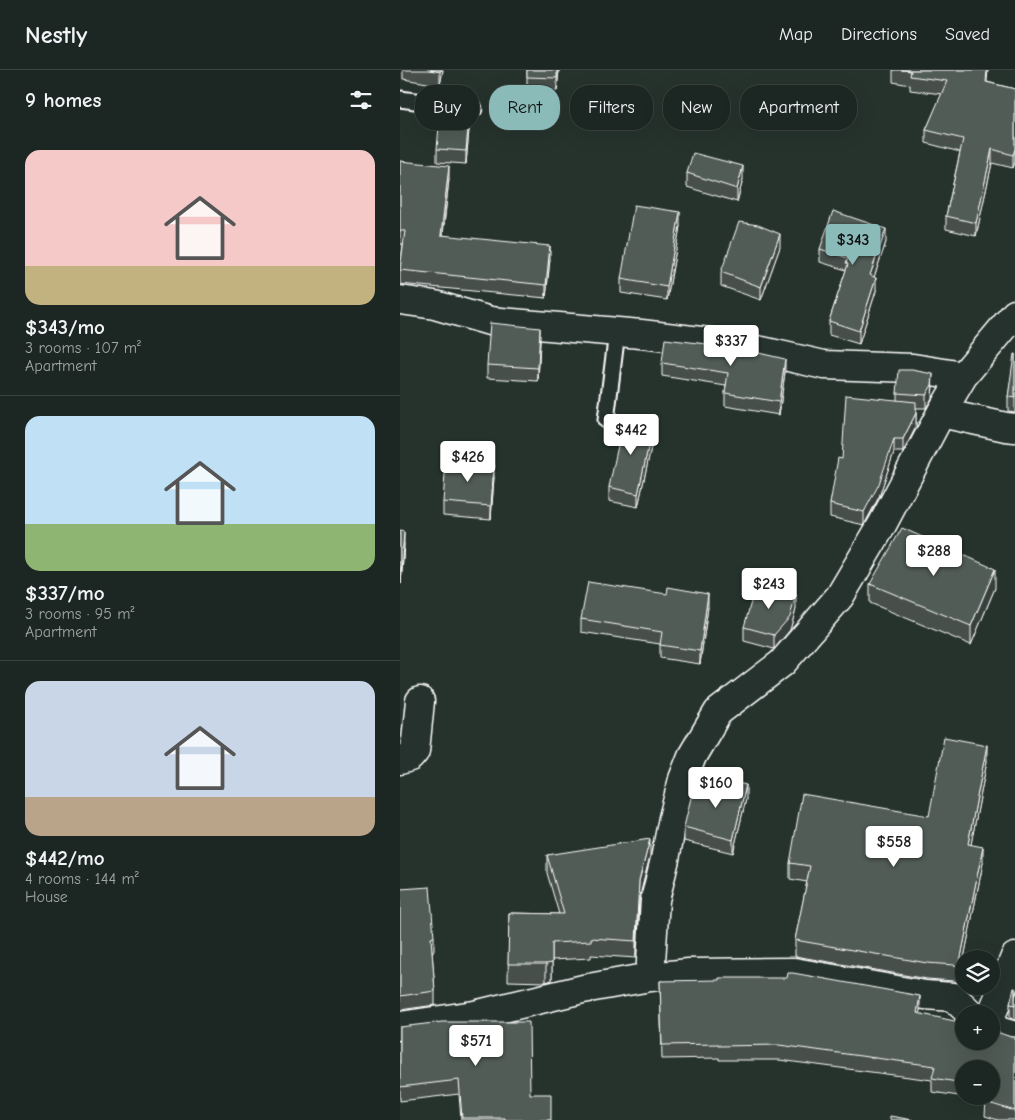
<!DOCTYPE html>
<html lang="en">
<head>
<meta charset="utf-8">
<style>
	body { margin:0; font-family:"Comic Neue",sans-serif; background:#252e2a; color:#f1f3f6; height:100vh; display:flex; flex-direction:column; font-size:19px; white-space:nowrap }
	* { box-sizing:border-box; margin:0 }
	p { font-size:16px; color:#a0a5a5 }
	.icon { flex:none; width:28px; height:28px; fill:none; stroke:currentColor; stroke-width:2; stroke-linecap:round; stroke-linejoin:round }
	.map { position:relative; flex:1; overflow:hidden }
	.panel { display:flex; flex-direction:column; background:#1c2622; width:400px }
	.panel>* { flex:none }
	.banner { position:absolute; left:15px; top:15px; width:475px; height:45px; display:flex; gap:10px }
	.controls { position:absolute; left:555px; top:880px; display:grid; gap:10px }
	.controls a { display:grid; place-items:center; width:45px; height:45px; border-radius:50%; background:#1c2622; box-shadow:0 5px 20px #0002,0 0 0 1px #3a4340; font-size:25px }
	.price { position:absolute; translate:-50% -42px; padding:0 11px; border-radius:5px; background:#fff; color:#222; font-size:16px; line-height:32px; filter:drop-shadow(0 1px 2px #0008) }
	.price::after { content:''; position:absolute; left:50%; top:30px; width:15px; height:11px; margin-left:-8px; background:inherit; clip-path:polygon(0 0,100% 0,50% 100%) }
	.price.on { background:#8bbbb9; color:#111 }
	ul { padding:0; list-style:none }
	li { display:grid; align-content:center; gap:10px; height:265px; padding:0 25px }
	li+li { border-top:1px solid #3a4340 }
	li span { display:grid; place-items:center; height:155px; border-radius:15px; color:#555 }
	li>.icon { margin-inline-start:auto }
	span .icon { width:90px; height:90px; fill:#fffc; stroke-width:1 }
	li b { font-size:21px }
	h2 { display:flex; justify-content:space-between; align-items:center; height:60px; padding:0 25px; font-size:21px }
	.tag { padding:0 18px; border-radius:20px; background:#1c2622; box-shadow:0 5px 20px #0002,0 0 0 1px #3a4340; font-size:18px; line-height:45px }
	.tag.on { background:#8bbbb9; color:#111 }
	header { display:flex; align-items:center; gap:30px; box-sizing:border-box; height:70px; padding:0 25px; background:#1c2622; border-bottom:1px solid #3a4340 }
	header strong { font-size:24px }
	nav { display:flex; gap:28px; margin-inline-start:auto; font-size:18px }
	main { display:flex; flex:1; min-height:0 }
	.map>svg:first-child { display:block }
</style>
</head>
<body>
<header>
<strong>Nestly</strong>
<nav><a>Map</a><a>Directions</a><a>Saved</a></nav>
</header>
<main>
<section class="panel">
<h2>9 homes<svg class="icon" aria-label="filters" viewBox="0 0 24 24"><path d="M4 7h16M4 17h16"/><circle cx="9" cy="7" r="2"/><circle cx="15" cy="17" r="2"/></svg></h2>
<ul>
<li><span style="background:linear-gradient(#f6c9c9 75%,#c2b280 0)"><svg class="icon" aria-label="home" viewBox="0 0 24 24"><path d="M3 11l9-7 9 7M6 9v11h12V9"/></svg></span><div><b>$343/mo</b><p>3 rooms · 107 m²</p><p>Apartment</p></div></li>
<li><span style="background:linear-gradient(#bfe0f5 70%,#8fb573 0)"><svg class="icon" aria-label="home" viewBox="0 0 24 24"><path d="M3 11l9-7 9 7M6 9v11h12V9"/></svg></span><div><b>$337/mo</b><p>3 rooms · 95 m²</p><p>Apartment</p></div></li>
<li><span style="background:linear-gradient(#c9d6e8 75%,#b9a48a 0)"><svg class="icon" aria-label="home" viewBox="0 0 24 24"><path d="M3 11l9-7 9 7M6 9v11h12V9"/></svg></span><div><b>$442/mo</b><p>4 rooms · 144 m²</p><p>House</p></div></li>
</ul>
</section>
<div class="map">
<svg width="615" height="1050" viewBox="0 0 615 1050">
	<rect width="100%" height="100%" fill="#26332d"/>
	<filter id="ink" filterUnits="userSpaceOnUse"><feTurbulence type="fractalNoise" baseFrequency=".02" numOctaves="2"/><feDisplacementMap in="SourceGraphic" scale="10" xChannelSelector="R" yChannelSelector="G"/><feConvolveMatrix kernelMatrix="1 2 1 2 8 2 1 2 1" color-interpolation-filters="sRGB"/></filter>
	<g filter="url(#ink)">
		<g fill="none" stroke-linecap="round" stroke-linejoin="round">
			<g stroke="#fff" stroke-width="19">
				<path id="lane" d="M 0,29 L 74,39
					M 206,350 L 217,262"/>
			</g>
			<g stroke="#fff" stroke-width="31">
				<path id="street" d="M 0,230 L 35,235 L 90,251 L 241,264 L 335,275 L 424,295 L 513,298 L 563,306
					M 541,343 L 606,357 L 615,358
					M 0,690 L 10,687 L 15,681 L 20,631
					M 250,907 L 255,830 L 265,789 L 273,748 L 283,709 L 292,686 L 318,642 L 382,593 L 440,526 L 482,455 L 541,343 L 563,306 L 615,244
					M 591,946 L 615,887
					M 0,956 L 74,945 L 183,919 L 250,907 L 289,903 L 394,902 L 525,925 L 553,927 L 571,944
					M 591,959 L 615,966"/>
			</g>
			<use href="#lane" stroke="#26332d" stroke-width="15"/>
			<use href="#street" stroke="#26332d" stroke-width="28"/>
		</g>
		<path fill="#464f4b" stroke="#fff" fill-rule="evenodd" d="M 3,0 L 43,0 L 40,15 L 3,9 Z
			M 127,0 L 159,0 L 157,21 L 127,20 Z
			M 493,0 L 588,0 L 587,12 L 615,19 L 615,92 L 613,98 L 592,93 L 576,166 L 546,159 L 546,146 L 560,82 L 526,73 L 526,60 L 542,24 L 510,20 L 510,15 L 493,12 Z
			M 69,60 L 66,94 L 37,92 L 37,79 Z
			M 0,91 L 49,109 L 43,165 L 150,189 L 146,228 L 0,214 L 0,200 L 3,174 L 0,174 Z
			M 287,103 L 343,109 L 337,132 L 287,117 Z
			M 280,156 L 267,230 L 221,223 L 221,209 Z
			M 486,172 L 474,207 L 476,221 L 459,274 L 429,265 L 429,251 L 446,200 L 420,192 L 420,179 Z
			M 380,177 L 361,230 L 321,216 L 321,202 Z
			M 140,271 L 138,311 L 87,308 L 87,295 Z
			M 615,284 L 615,342 L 608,341 L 608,327 Z
			M 262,293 L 385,302 L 379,345 L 325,336 L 325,323 L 326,316 L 262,306 Z
			M 533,317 L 532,328 L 526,338 L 516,338 L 516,357 L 503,382 L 494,382 L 479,427 L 464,455 L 430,447 L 430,434 L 442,389 L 497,330 L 497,323 Z
			M 253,368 L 238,437 L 209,431 L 209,417 Z
			M 94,407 L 91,449 L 43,445 L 43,432 Z
			M 0,461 L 4,475 L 1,514 L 0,514 Z
			M 470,514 L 595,518 L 571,575 L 470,533 Z
			M 308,537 L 300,594 L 260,588 L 260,574 L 181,562 L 181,549 Z
			M 396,539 L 390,560 L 374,579 L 344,571 L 344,557 Z
			M 587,691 L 571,774 L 583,793 L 559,913 L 554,911 L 527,909 L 395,886 L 395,870 L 407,812 L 390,809 L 390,793 L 529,746 Z
			M 346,729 L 333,783 L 284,771 L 284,757 Z
			M 147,785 L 250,786 L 239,829 L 236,888 L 191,885 L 191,888 L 152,890 L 152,910 L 146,912 L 108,911 L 109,843 L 159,844 L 147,803 Z
			M 0,819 L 34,867 L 34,881 L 32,881 L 35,921 L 35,935 L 0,940 Z
			M 260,911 L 520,940 L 519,944 L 611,967 L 615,967 L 615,1050 L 598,1050 L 585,1046 L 586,1030 L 532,1022 L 532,1010 L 379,990 L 319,990 L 319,988 L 262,989 ZM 564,999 L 591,999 L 591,1026 L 564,1026 Z
			M 615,918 L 615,950 L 610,948 L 610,934 Z
			M 0,957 L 130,1024 L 151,1050 L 61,1050 L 59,1024 L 0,1031 Z"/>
		<path fill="#39403d" stroke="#fff" d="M 41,0 L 43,0 L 40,15 L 40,2 Z
			M 157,0 L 159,0 L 157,21 Z
			M 69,46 L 69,60 L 66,94 L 66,81 Z
			M 592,79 L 592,93 L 576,166 L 576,153 Z
			M 615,79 L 615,92 L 613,98 L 613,85 Z
			M 49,96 L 49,109 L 41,178 L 41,165 Z
			M 343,96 L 343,109 L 337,132 L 337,119 Z
			M 280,142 L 280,156 L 267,230 L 267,217 Z
			M 486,159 L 486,172 L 470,219 L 470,205 Z
			M 380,164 L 380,177 L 361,230 L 361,217 Z
			M 150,176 L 150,189 L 146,228 L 146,215 Z
			M 476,208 L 476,221 L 459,274 L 459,261 Z
			M 140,258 L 140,271 L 138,311 L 138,298 Z
			M 385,289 L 385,302 L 379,345 L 379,332 Z
			M 533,304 L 532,328 L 526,338 L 526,325 Z
			M 516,343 L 516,357 L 503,382 L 503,369 Z
			M 253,355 L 253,368 L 238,437 L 238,424 Z
			M 494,369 L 494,382 L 479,427 L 464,455 L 464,442 Z
			M 94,394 L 94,407 L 91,449 L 91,436 Z
			M 4,462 L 4,475 L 1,514 L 1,501 Z
			M 595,499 L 595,518 L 571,575 L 571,556 Z
			M 308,524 L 308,537 L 300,594 L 300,581 Z
			M 396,525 L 396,539 L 390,560 L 374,579 L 374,565 Z
			M 587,675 L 587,691 L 568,790 L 568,774 Z
			M 346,715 L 346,729 L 333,783 L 333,770 Z
			M 250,769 L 250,786 L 239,829 L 236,888 L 236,871 L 239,811 Z
			M 583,777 L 583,793 L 559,913 L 559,897 Z
			M 152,873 L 152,910 L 146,912 L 146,894 Z
			M 520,926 L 520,940 L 517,958 L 517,943 Z"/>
		<path fill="#515c57" stroke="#fff" d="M 30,0 L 41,0 L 40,2 Z
			M 127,0 L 157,0 L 157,8 L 127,7 Z
			M 502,0 L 587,0 L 586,12 L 615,19 L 615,79 L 613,85 L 592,79 L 576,153 L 546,146 L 563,69 L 526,60 L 547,11 L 510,6 L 511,1 Z
			M 40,44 L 69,46 L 66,81 L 37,79 Z
			M 293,83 L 343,96 L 337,119 L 287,103 Z
			M 0,91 L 49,96 L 41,165 L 150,176 L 146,215 L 0,200 L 5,161 L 0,161 Z
			M 234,135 L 280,142 L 267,217 L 221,209 Z
			M 433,141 L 486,159 L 470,205 L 476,208 L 459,261 L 429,251 L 448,194 L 446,193 L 448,188 L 420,179 Z
			M 339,152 L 358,155 L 380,164 L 361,217 L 321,202 Z
			M 90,253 L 140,258 L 138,298 L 87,295 Z
			M 265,269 L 332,277 L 385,289 L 379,332 L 325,323 L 328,303 L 262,293 Z
			M 614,284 L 615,284 L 615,328 L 608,327 Z
			M 499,300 L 512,300 L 533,304 L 532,315 L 526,325 L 497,323 Z
			M 446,325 L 516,332 L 516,343 L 503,369 L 494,369 L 479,414 L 464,442 L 430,434 L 438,388 L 442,389 Z
			M 224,348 L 253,355 L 238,424 L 209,417 Z
			M 46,390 L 94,394 L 91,436 L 43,432 Z
			M 502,458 L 595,499 L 571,556 L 470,514 Z
			M 0,461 L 4,462 L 1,501 L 0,501 Z
			M 188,512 L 267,524 L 268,517 L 308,524 L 300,581 L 260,575 L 262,562 L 181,549 Z
			M 356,514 L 396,525 L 390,547 L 374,565 L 344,557 Z
			M 544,667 L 587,675 L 568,774 L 583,777 L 559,897 L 554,895 L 527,893 L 395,870 L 410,796 L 390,793 L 402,724 L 529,746 Z
			M 321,709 L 346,715 L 333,770 L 284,757 L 294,715 L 318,721 Z
			M 250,769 L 239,811 L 236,871 L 191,868 L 191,871 L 152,873 L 152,893 L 146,894 L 108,894 L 109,843 L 164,844 L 147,785 Z
			M 30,817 L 34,867 L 31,868 L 35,921 L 0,926 L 0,819 Z
			M 388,903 L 393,903 L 520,926 L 517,943 L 564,953 L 564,971 L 591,971 L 591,960 L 611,967 L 615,967 L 615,1041 L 585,1032 L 587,1026 L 591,1026 L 591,999 L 564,999 L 564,1013 L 532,1008 L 535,996 L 379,975 L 319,976 L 319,974 L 262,975 L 260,911 L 319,910 L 319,908 L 387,908 Z
			M 614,918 L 615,918 L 615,935 L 610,934 Z
			M 42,952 L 129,952 L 130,1024 L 151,1024 L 151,1050 L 105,1050 L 105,1048 L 62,1048 L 59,1010 L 0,1017 L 0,957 Z
			M 490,1046 L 513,1050 L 490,1050 Z"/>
	</g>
</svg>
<div class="controls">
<a><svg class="icon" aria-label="layers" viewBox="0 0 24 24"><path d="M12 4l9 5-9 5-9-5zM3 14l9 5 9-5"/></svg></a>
<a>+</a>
<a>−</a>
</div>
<b class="price on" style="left:453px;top:196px">$343</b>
<b class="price" style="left:331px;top:297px">$337</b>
<b class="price" style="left:231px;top:386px">$442</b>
<b class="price" style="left:68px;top:413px">$426</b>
<b class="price" style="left:534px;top:507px">$288</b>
<b class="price" style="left:369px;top:540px">$243</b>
<b class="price" style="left:316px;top:739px">$160</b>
<b class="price" style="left:494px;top:798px">$558</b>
<b class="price" style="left:76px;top:997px">$571</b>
<div class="banner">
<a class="tag">Buy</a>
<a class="tag on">Rent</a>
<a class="tag">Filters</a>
<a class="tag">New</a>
<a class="tag">Apartment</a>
</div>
</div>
</main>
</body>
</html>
